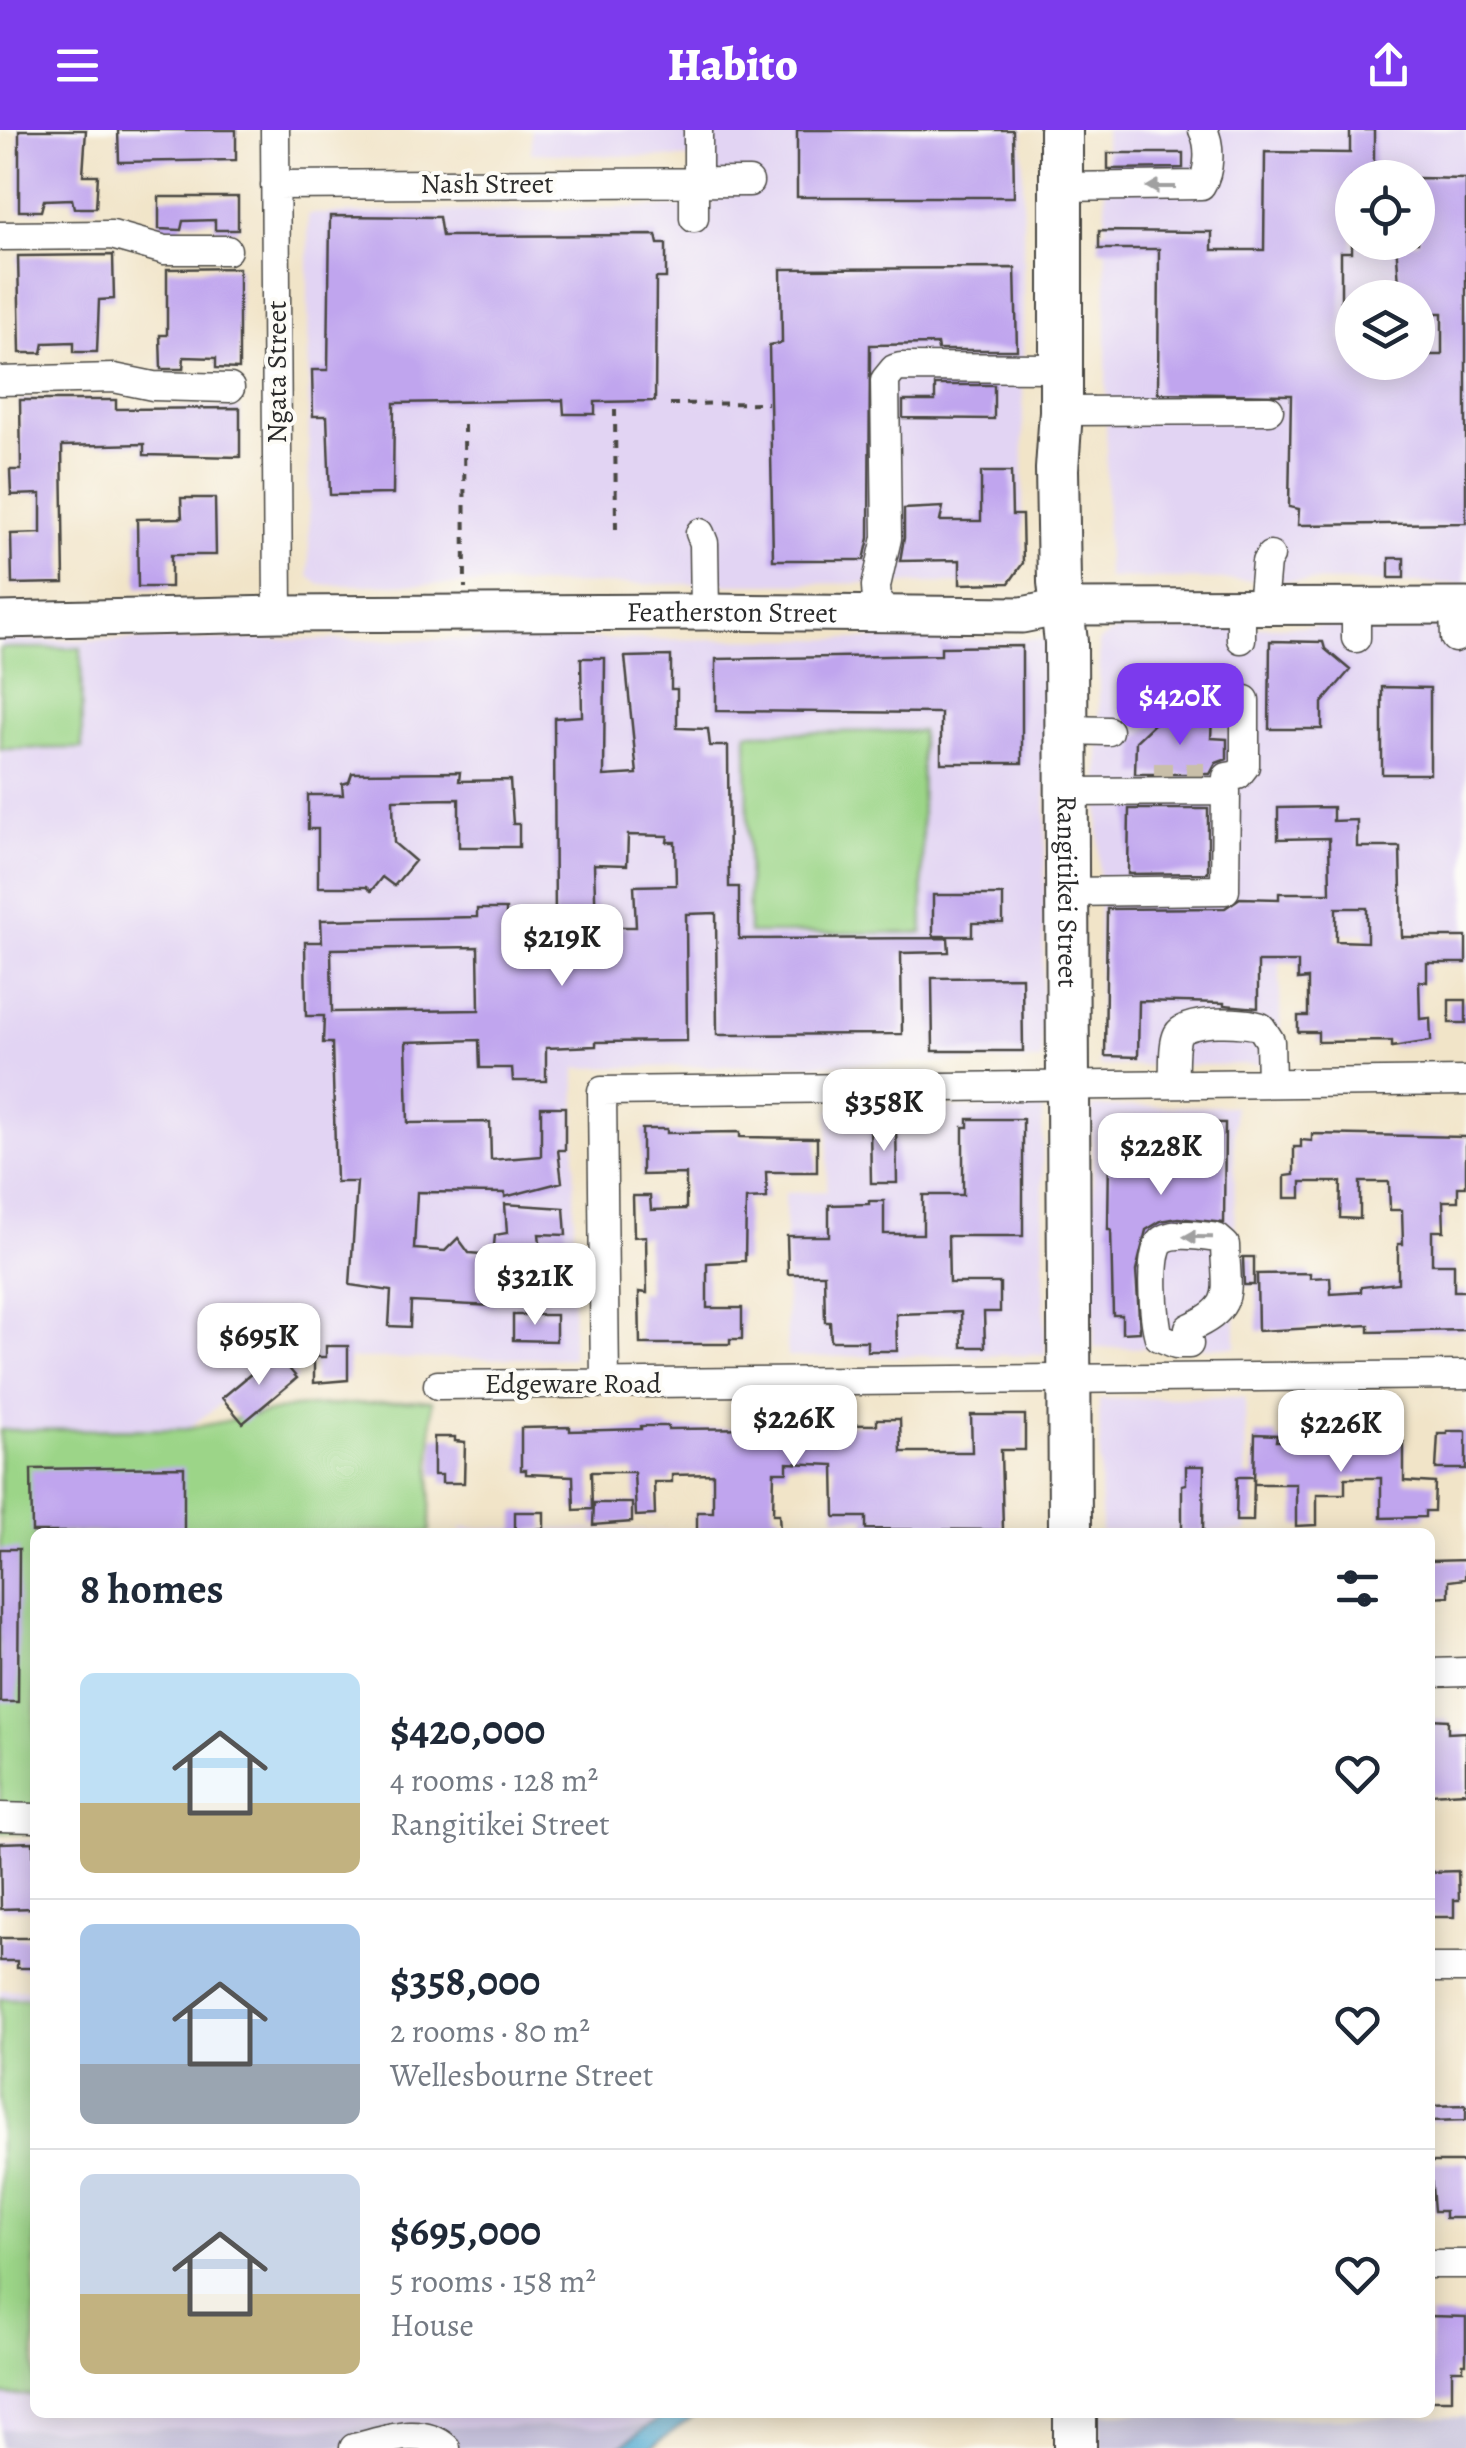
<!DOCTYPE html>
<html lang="en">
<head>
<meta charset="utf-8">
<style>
	body { margin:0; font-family:Alegreya,serif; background:#f2f2f3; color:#1f2937; height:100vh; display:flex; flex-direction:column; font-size:38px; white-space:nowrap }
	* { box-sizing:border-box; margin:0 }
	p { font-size:32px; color:#747a83 }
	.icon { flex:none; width:55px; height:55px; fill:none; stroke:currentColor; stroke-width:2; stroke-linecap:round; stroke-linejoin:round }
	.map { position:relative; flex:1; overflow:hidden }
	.sheet { position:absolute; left:30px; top:1398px; width:1405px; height:890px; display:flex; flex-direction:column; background:#fff; border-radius:15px; box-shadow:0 5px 25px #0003 }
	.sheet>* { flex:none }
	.buttons { position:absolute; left:1335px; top:30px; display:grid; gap:20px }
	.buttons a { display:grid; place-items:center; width:100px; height:100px; border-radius:50%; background:#fff; box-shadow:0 5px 25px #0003; font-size:50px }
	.price { position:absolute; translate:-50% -85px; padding:0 22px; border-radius:20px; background:#fff; color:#222; font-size:32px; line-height:65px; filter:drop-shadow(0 2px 5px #0008) }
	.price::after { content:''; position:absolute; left:50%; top:60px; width:30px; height:22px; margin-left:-15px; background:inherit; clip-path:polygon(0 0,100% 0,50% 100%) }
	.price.on { background:#7c3aed; color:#fff }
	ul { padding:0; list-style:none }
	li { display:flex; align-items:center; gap:30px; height:250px; padding:0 50px }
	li+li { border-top:2px solid #e0e1e3 }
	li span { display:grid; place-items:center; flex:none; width:280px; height:200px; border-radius:15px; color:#555 }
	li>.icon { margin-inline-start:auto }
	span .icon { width:120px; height:120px; fill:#fffc; stroke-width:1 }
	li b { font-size:42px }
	h2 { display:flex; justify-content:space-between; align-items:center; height:120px; padding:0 50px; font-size:42px }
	header { display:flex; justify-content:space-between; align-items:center; height:130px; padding:0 50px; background:#7c3aed; color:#fff; font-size:45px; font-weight:800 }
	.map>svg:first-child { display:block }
</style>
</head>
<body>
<header><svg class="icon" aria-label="menu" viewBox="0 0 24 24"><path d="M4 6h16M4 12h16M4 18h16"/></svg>Habito<svg class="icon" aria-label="share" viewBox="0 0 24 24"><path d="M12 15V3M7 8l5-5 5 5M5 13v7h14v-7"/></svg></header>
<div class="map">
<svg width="1466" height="2318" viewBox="0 0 1466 2318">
	<rect width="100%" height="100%" fill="#fdfcf7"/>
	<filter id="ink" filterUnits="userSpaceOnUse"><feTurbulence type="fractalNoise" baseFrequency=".01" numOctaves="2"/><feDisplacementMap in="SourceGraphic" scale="20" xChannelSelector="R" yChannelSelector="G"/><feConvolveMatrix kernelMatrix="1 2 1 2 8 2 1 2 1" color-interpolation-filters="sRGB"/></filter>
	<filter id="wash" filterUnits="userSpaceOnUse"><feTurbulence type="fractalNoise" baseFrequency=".0048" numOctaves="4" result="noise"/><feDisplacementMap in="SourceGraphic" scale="40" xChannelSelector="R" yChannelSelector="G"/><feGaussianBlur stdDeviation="2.25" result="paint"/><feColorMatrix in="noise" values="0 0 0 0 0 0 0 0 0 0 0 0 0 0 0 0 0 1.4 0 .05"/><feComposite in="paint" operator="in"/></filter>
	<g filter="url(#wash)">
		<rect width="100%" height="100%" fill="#f1e4c8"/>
		<path fill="#e2d4f3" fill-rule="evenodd" d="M 531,0 L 1023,0 L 1023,433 L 1009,453 L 320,455 L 309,446 L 308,84 L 713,76 L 710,29 L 531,23 Z
			M 1105,0 L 1466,0 L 1466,454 L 1107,448 ZM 1352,48 L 1418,48 L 1418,112 L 1352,112 ZM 1352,168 L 1418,168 L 1418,232 L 1352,232 Z
			M 1466,493 L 1466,802 L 1279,805 L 1281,934 L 1099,936 L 1099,511 L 1117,500 Z
			M 1049,509 L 1041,931 L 576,938 L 572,1228 L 311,1229 L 245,1255 L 187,1299 L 0,1300 L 0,510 Z
			M 1234,976 L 1236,1217 L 1094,1218 L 1092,977 Z
			M 1042,977 L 1045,1225 L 787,1227 L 785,1063 L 827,1061 L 829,979 Z
			M 1245,1267 L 1247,1402 L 1101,1402 L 1099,1269 Z
			M 461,1398 L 781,1402 L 461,1402 Z
			M 35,1859 L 35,2282 L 667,2283 L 648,2296 L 0,2299 L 0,1860 Z"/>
		<path fill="#c5c0da" d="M 1235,2282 L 1236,2288 L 1466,2287 L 1466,2318 L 1100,2318 L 1100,2283 Z
			M 648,2296 L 617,2318 L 0,2318 L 0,2299 Z"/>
		<path fill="#9cd588" stroke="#64805a" stroke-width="2.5" d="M 0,518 L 81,518 L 82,618 L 0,619 Z
			M 921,601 L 923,803 L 749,803 L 747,603 Z
			M 432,1270 L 430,1402 L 35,1402 L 35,1703 L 0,1704 L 0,1300 L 187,1299 L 293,1277 Z
			M 35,1868 L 35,2265 L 0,2265 L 0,1869 Z"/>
		<path fill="#55acd2" stroke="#406c7e" stroke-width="2.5" d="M 667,2283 L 698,2283 L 650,2318 L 617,2318 Z"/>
		<g id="blocks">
			<path fill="#c0a5ee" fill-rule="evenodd" d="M 19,0 L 86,0 L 83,45 L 98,45 L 96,78 L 74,78 L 72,69 L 44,70 L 41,81 L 19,81 Z
				M 118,0 L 236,0 L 236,30 L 119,32 Z
				M 797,0 L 1013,0 L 1014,67 L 797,67 Z
				M 1350,0 L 1374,0 L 1374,48 L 1352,48 L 1352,122 L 1341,122 L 1341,212 L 1352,212 L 1352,232 L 1418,232 L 1418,225 L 1442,225 L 1442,183 L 1418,183 L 1418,168 L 1400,168 L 1396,112 L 1418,112 L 1418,48 L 1466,49 L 1466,393 L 1298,395 L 1299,379 L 1289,377 L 1291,265 L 1158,263 L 1159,119 L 1099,119 L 1099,101 L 1212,102 L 1212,120 L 1264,120 L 1265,22 L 1350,23 Z
				M 1108,23 L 1183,23 L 1183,38 L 1108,39 Z
				M 159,67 L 238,67 L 238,100 L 215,100 L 215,90 L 183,91 L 181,100 L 159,99 Z
				M 330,86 L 439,87 L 442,106 L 656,105 L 658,114 L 666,114 L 666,148 L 656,148 L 655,271 L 595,272 L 595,284 L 564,284 L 563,270 L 394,273 L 393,364 L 330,365 L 327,286 L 313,286 L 312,240 L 328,240 Z
				M 113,125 L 114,169 L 99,170 L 97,222 L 74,222 L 74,212 L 44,213 L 42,223 L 20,223 L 18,126 Z
				M 239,138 L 239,239 L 216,238 L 216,228 L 184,227 L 183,239 L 161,239 L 160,205 L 167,205 L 167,139 Z
				M 1015,138 L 1017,220 L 938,220 L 937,214 L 870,215 L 869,408 L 864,430 L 773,430 L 769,215 L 782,213 L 781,139 Z
				M 935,255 L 994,255 L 994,289 L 903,288 L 903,271 L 935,271 Z
				M 20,270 L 116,270 L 116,279 L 240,278 L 240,327 L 144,325 L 144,314 L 62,316 L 64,453 L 12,454 L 11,404 L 41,403 L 41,364 L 11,365 L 10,340 L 21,340 Z
				M 981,342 L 1011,342 L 1012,385 L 1022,385 L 1023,433 L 1009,453 L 960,454 L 960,430 L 900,431 L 904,408 L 904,379 L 943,377 L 940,391 L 981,391 Z
				M 181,368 L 215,368 L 216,425 L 171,425 L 171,457 L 138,457 L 137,389 L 182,388 Z
				M 1389,428 L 1404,428 L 1404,448 L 1389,448 Z
				M 1270,511 L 1323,512 L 1325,519 L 1350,540 L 1322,573 L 1322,599 L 1269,599 Z
				M 1022,516 L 1022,633 L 941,633 L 941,583 L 716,581 L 716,529 L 941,525 L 941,517 Z
				M 671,526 L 671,559 L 677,559 L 677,598 L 708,599 L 710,616 L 728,616 L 729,757 L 739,757 L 739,809 L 948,808 L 949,822 L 901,823 L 902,904 L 717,905 L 716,783 L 686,784 L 687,911 L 596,912 L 596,916 L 546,918 L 546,951 L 513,951 L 512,938 L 480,938 L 479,910 L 406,912 L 408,993 L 490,992 L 491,1030 L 541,1026 L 541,977 L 565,977 L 565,1020 L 558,1020 L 562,1052 L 505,1067 L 505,1063 L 417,1062 L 414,1119 L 445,1121 L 458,1108 L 469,1123 L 493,1125 L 495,1105 L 507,1103 L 505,1074 L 564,1078 L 566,1105 L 539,1104 L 543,1138 L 527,1153 L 496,1150 L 494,1176 L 411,1172 L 410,1197 L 389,1196 L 391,1161 L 350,1155 L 357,1052 L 336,1052 L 332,913 L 323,913 L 324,886 L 306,886 L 305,812 L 322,812 L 321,790 L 477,787 L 477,779 L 506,779 L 506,807 L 555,807 L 554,588 L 582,586 L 581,528 L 605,528 L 604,646 L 637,644 L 625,527 ZM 628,705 L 668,706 L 667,712 L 675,712 L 676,755 L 634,756 L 636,797 L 596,797 L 594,734 L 627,735 ZM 478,817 L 479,880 L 332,882 L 331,819 Z
				M 1382,557 L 1430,558 L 1430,644 L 1382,644 Z
				M 1170,586 L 1212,586 L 1211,608 L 1227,609 L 1227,629 L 1216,633 L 1210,644 L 1135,644 L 1136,611 L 1155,593 L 1170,593 Z
				M 460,642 L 459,651 L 510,650 L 513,694 L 519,694 L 519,717 L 459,717 L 459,669 L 393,670 L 394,713 L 415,731 L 394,756 L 382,747 L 371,761 L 366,757 L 318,757 L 318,699 L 308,699 L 308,665 L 343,665 L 342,654 L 349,652 L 352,643 Z
				M 1333,677 L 1333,691 L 1357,690 L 1357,717 L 1400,717 L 1402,807 L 1466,807 L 1466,833 L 1427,833 L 1427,852 L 1419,851 L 1420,889 L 1430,888 L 1431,911 L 1392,917 L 1392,911 L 1318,912 L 1318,902 L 1298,902 L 1298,886 L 1308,886 L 1308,849 L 1298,850 L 1298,832 L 1258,832 L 1258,878 L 1224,875 L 1224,873 L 1139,871 L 1138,927 L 1105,926 L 1107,779 L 1225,778 L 1240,768 L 1279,769 L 1279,763 L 1330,763 L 1329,708 L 1278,709 L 1278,678 ZM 1336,778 L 1367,778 L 1367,812 L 1336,811 Z
				M 1129,679 L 1208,679 L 1208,743 L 1128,744 Z
				M 933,765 L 1003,765 L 1003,793 L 972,793 L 972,806 L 933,806 Z
				M 1022,847 L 1023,921 L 933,921 L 932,848 Z
				M 1449,870 L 1466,870 L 1466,893 L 1449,893 Z
				M 968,989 L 1023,989 L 1023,1106 L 948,1106 L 949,1153 L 1000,1153 L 1000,1182 L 984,1182 L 985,1217 L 962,1217 L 961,1182 L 896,1184 L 897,1221 L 867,1221 L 867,1211 L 831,1211 L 830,1192 L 825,1192 L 824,1144 L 788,1144 L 787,1106 L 829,1106 L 829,1075 L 869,1074 L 869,1071 L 884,1071 L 884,1104 L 923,1104 L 923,1065 L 963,1065 L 963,997 L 968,997 Z
				M 1160,992 L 1225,993 L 1224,1093 L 1178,1088 L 1161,1091 L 1146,1100 L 1136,1141 L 1140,1202 L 1122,1203 L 1122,1185 L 1113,1185 L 1111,1100 L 1108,1100 L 1109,1021 L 1160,1022 Z
				M 870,994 L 896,994 L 897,1053 L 871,1053 Z
				M 642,999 L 667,999 L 667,1003 L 740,1002 L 740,1007 L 817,1008 L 817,1042 L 766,1042 L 767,1068 L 746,1069 L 745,1131 L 707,1133 L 707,1178 L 742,1178 L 742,1209 L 730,1209 L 730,1214 L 640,1214 L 639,1162 L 647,1163 L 646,1106 L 634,1107 L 633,1066 L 650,1066 L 651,1080 L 686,1079 L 686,1044 L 642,1045 Z
				M 1312,1004 L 1466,1007 L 1466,1057 L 1458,1057 L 1458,1071 L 1443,1071 L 1444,1101 L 1432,1101 L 1432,1134 L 1454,1134 L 1454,1161 L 1466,1161 L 1466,1200 L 1369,1202 L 1369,1195 L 1258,1201 L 1257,1144 L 1310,1143 L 1310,1148 L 1330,1147 L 1331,1164 L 1361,1162 L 1361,1157 L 1398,1153 L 1398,1114 L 1403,1114 L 1402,1080 L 1390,1080 L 1389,1052 L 1360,1052 L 1360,1089 L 1340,1088 L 1341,1052 L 1301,1052 L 1301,1068 L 1285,1068 L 1285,1046 L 1294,1045 L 1294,1017 L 1301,1017 L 1301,1010 L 1312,1011 Z
				M 1243,1127 L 1254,1127 L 1254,1155 L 1244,1155 Z
				M 513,1185 L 556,1185 L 556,1211 L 513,1210 Z
				M 326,1216 L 348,1216 L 348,1250 L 314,1253 L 314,1231 L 316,1227 L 326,1227 Z
				M 276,1223 L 297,1248 L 243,1293 L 222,1268 Z
				M 971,1285 L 1025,1285 L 1025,1320 L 1001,1320 L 1003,1400 L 866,1399 L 866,1387 L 835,1387 L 834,1335 L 787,1333 L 787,1342 L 774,1342 L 773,1384 L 779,1384 L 780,1401 L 756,1402 L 697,1401 L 697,1382 L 713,1382 L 713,1344 L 672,1345 L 672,1352 L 654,1352 L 655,1385 L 636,1386 L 634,1342 L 591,1342 L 592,1379 L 574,1380 L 573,1346 L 526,1344 L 526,1340 L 521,1340 L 521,1298 L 570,1297 L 570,1301 L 641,1299 L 641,1296 L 668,1296 L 668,1299 L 771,1298 L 771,1294 L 877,1295 L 877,1289 L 900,1289 L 901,1322 L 972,1322 Z
				M 1447,1301 L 1466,1301 L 1466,1339 L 1436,1339 L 1438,1304 L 1447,1304 Z
				M 1255,1304 L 1277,1305 L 1276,1311 L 1289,1311 L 1289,1315 L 1404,1312 L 1404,1351 L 1435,1353 L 1434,1381 L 1425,1381 L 1425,1387 L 1381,1388 L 1381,1348 L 1345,1348 L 1345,1364 L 1317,1364 L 1317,1395 L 1296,1396 L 1296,1354 L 1254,1354 Z
				M 434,1307 L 455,1307 L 455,1311 L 465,1312 L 464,1353 L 442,1353 L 442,1345 L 434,1345 Z
				M 1186,1336 L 1204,1336 L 1203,1402 L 1182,1402 L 1182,1355 L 1186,1354 Z
				M 184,1337 L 184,1402 L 32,1402 L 31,1339 Z
				M 1237,1347 L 1254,1347 L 1253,1391 L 1236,1391 Z
				M 594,1373 L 632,1373 L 632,1392 L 593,1395 Z
				M 515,1382 L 544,1382 L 544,1398 L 515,1402 Z
				M 0,1419 L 19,1419 L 18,1572 L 0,1572 Z
				M 1466,1430 L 1465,1449 L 1449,1451 L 1449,1466 L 1430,1467 L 1430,1431 Z
				M 1430,1589 L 1448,1590 L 1448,1603 L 1466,1602 L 1466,1662 L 1430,1664 Z
				M 33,1712 L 35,1778 L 1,1779 L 0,1713 Z
				M 1458,1741 L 1459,1770 L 1454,1770 L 1454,1787 L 1430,1787 L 1430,1742 Z
				M 0,1808 L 35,1808 L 35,1838 L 17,1838 L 17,1831 L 0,1831 Z
				M 1466,1975 L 1466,1990 L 1430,1991 L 1430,1976 Z
				M 1430,2032 L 1465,2032 L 1466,2088 L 1445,2088 L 1445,2081 L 1434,2081 Z
				M 1430,2186 L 1466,2187 L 1466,2234 L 1463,2234 L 1463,2240 L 1452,2240 L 1452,2270 L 1430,2270 Z"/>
		</g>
	</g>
	<g filter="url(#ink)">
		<use href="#blocks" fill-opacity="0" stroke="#494743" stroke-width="2.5"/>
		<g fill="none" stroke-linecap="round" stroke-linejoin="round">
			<path stroke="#c9bfa9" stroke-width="28" stroke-dasharray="28 14" stroke-linecap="butt" d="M 1154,647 L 1172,647
				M 1186,647 L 1204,647"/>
			<g stroke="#494743" stroke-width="31">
				<path id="minor" d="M 275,0 L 278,484
					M 698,0 L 698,53
					M 694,53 L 694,88
					M 275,55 L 749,52
					M 1061,57 L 1201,55 C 1210,41 1211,15 1203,0
					M 0,106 L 112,105 L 165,120 L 227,120
					M 0,251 L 114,248 L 153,256 L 230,258
					M 1061,281 L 1269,280
					M 700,403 L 704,413 L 705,482
					M 1356,476 L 1356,508
					M 1454,476 L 1455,508
					M 1241,477 L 1241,509
					M 1262,477 L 1266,432 L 1270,426
					M 878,486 L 876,456 L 887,408 L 885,250 L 894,239 L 901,237 L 1061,238
					M 1066,600 L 1108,601
					M 1227,647 L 1238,645 L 1245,636 L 1245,570
					M 1066,762 L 1225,760 L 1226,661 L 1066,662
					M 1173,952 C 1175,938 1172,916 1178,904 C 1186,889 1247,891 1261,897 L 1270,911 L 1271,951
					M 1189,1198 C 1237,1176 1226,1163 1225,1115 L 1217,1108 C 1204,1106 1172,1101 1161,1111 C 1148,1123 1154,1190 1159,1207 L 1176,1214 L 1189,1214
					M 605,1254 L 602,961 L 1466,951
					M 438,1255 L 1466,1245
					M 1430,1543 L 1466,1542
					M 0,1687 L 35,1688
					M 1430,1838 L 1466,1838
					M 1430,2134 L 1466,2134
					M 354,2318 C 384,2311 420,2295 446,2318"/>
			</g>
			<g stroke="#494743" stroke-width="39">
				<g id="major">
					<path id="s1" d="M 0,490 L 278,484 L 705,482 L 1022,485 L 1062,477 L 1466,476"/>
				</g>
			</g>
			<g stroke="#494743" stroke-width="46">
				<g id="highway">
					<path id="s2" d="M 1061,0 L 1061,281 L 1057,339 L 1059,452 L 1066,512 L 1070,1402"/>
					<path d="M 1075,2282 L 1075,2318"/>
				</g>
			</g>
			<path stroke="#494743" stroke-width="4" stroke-dasharray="8 8" stroke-linecap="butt" d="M 670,274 L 768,273
				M 615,279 L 616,403
				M 464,295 L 465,458"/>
			<use href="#minor" stroke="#fff" stroke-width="28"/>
			<use href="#major" stroke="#fff" stroke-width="35"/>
			<use href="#highway" stroke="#fff" stroke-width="42"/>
		</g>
		<defs><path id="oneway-solid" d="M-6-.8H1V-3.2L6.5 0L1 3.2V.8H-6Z" transform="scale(2.5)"/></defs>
		<g fill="#a0a0a0">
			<use href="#oneway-solid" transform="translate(1161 57) rotate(180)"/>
			<use href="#oneway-solid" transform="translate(1198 1107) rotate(-179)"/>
		</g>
	</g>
	<g text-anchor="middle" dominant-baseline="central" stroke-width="8" stroke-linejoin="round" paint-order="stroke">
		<g font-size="28" fill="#2b2b2b" stroke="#fdfcf7">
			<text x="487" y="54">Nash Street</text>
			<text transform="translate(277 242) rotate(-90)">Ngata Street</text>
			<text stroke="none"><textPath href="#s1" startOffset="732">Featherston Street</textPath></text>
			<text stroke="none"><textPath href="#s2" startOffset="762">Rangitikei Street</textPath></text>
			<text x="573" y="1254">Edgeware Road</text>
		</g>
	</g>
</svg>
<div class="buttons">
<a><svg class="icon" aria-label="locate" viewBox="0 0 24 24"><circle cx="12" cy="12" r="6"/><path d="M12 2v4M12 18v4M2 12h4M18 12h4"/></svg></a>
<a><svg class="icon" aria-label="layers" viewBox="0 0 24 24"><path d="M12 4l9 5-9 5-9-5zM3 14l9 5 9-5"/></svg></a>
</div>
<b class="price on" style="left:1180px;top:618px">$420K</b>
<b class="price" style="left:562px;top:859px">$219K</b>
<b class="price" style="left:884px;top:1024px">$358K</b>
<b class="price" style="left:1161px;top:1068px">$228K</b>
<b class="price" style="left:535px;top:1198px">$321K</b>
<b class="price" style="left:259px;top:1258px">$695K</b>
<b class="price" style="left:794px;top:1340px">$226K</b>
<b class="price" style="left:1341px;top:1345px">$226K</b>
<section class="sheet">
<h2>8 homes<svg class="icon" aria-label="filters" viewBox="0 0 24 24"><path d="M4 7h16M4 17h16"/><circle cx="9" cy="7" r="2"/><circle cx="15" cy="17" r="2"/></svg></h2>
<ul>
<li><span style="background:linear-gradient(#bfe0f5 65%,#c2b280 0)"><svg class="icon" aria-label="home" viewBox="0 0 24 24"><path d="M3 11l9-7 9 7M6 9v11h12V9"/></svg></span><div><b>$420,000</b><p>4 rooms · 128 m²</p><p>Rangitikei Street</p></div><svg class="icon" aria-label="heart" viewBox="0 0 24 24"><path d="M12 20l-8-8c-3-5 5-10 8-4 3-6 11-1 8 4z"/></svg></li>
<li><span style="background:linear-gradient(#a9c7e8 70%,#9aa5b1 0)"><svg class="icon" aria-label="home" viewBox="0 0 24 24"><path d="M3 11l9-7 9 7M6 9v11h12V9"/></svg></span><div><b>$358,000</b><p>2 rooms · 80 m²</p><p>Wellesbourne Street</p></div><svg class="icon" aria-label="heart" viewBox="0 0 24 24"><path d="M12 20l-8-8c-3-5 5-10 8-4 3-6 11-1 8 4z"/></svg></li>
<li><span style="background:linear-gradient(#c9d6e8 60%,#c2b280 0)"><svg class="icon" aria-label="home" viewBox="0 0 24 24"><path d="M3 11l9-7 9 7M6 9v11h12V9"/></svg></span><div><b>$695,000</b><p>5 rooms · 158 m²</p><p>House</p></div><svg class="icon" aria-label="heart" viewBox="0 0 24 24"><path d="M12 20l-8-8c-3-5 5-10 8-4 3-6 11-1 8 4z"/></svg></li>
</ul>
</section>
</div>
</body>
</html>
